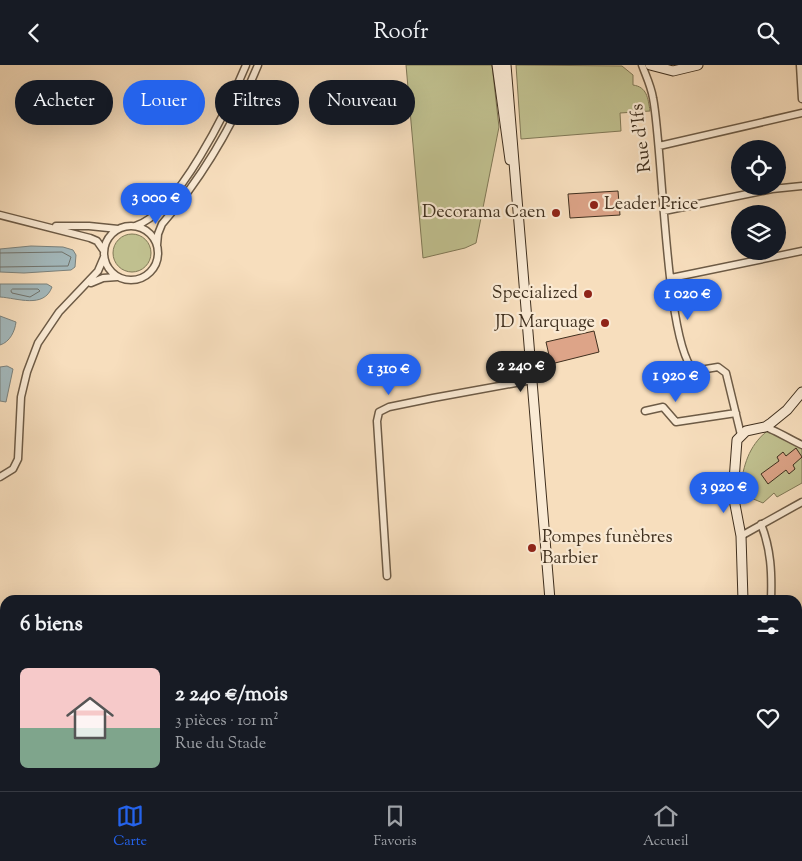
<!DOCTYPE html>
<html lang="fr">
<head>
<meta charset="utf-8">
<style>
	body { margin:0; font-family:"Sorts Mill Goudy",serif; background:#20242c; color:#f1f3f6; height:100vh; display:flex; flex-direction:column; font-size:19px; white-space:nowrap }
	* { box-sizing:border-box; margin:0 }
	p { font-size:16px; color:#9ea1a6 }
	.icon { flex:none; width:28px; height:28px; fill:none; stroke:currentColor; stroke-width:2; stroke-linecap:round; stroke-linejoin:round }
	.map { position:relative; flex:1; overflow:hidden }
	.sheet { position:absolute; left:0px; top:530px; width:802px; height:196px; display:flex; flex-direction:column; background:#171b24; border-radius:15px 15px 0 0; box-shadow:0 5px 20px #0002 }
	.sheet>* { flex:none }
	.guide { position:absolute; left:15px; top:15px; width:500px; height:45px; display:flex; gap:10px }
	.fabs { position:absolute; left:731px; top:75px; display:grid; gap:10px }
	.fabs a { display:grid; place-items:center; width:55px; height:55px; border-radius:50%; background:#171b24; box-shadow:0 5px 20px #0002; font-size:25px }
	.price { position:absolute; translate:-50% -42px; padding:0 11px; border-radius:18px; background:#2563eb; color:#fff; font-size:16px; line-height:32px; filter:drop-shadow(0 1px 2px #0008) }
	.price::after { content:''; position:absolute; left:50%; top:30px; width:15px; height:11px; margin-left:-8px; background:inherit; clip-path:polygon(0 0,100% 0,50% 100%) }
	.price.selected { background:#222; color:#fff }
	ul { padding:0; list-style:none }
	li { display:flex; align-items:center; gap:15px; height:125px; padding:0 20px }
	li span { display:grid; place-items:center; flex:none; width:140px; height:100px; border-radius:8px; color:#555 }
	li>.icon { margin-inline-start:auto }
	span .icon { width:60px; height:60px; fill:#fffc; stroke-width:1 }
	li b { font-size:21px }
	h2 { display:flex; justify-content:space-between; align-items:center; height:60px; padding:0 20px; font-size:21px }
	.pill { padding:0 18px; border-radius:22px; background:#171b24; box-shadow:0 5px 20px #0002; font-size:18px; line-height:45px }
	.pill.selected { background:#2563eb; color:#fff }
	header { display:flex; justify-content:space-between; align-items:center; height:65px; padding:0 20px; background:#171b24; font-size:22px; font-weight:600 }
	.menu { display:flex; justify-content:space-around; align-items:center; height:70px; border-top:1px solid #363941; background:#171b24; font-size:14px; color:#9ea1a6 }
	.menu a { display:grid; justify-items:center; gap:2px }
	.menu .selected { color:#2563eb }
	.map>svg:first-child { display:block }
</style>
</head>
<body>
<header><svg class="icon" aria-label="back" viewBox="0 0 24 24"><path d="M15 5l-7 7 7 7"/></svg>Roofr<svg class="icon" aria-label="search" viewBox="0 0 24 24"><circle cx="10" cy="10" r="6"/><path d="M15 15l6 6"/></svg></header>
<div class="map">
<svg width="802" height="726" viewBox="0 0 802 726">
	<rect width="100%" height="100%" fill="#f7debd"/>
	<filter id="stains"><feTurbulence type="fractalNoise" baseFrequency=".004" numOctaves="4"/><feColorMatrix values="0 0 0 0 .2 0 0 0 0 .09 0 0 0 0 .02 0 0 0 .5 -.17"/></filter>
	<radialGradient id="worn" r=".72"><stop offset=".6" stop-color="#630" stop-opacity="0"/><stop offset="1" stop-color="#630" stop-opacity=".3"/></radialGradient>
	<path fill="#c0c08f" stroke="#807856" d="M 406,0 L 492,0 L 499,62 L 476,178 L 465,183 L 423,193 Z
		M 516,0 L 622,1 L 633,10 L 633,20 C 647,22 648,33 650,46 L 620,48 L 621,66 L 521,74 Z
		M113 188a19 19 0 1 1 38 0a19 19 0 1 1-38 0Z
		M 767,366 L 802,383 L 802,418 L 777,432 L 774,428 L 763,438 L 751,433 L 744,425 L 741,426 L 740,423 C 744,400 748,382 767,366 Z
		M 802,673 L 802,726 L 782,726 L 784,721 L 798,721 L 798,685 Z
		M 205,721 L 380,721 L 380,726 L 206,726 Z
		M 573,721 L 632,721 L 637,726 L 573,726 Z"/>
	<path fill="#a3b9bd" stroke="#7b827d" d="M 31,181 L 63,182 L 73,185 L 76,190 L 75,202 L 71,205 L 24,208 L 0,207 L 0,184 Z
		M 0,219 L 47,219 L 52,222 C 44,244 17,233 0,232 Z
		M 0,251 L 16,257 C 15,266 10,277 0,280 Z
		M 7,301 L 13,304 L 6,337 L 0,336 L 0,302 Z"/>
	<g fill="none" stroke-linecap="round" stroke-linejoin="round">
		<path stroke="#71746e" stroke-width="1" d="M 0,188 L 62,187 L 71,192 L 68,201 L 0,202
			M 13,224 L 38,224 L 40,226 L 30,232 L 12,228 L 11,226 Z"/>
	</g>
	<path fill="#dda488" stroke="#3f2f1e" d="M 618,126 L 620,150 L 570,153 L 568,129 Z
		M 594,266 L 599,287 L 551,299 L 546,277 Z
		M 796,383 L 802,392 L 793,400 L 795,404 L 789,409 L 786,405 L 768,419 L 761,409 L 779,396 L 777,392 L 783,387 L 786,391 Z"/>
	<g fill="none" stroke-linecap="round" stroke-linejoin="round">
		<g stroke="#6d5b46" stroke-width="9">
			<path id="street" d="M 642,0 C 646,11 651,21 653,33 C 663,83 665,278 694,306 L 718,302 L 726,308 L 741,370
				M 800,0 L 802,34
				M 659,81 L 802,48
				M 664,146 L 772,124 L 802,121
				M 0,150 L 90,173 L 97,176 L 104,186
				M 56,161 L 89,161 L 118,164
				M 135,161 C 178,148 229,41 246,0
				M104 188a27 27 0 1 1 54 0a27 27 0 1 1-54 0Z
				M 157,180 L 158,169 L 162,159 C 204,111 234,58 258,0
				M 671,213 L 802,186
				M 91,218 L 103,213 L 117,212
				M 645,346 L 663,342 L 676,357 L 736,348
				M 765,362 C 771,363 793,376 802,380
				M 0,412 L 13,404 L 18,394 L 21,332 L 27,307 L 38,278 L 59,247 L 98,206 L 104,192
				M 761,459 C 771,484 772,508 771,535
				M 741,471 L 802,437
				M 387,511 L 377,356 L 379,347 L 389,342 L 433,333 L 532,315
				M 798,642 L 802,639
				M 494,721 L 494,726"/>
		</g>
		<g stroke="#3f2f1e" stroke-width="11">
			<path id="secondary" d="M 497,0 L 510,95
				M 506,0 L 550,535
				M 650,0 L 673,6 L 698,0
				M 743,535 L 741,471 L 733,429 L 737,375 L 746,366 L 765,362 L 771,358 L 787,345 L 802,327
				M 565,721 L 565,726
				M 735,721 L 736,726
				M 723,726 L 727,721"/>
		</g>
		<use href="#street" stroke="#faead4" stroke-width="6"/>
		<use href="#secondary" stroke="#faead4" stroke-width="9"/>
	</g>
	<g fill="#8f2418" stroke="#faead4" stroke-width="2">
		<circle cx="594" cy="140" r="5"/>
		<circle cx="556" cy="148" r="5"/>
		<circle cx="588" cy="229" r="5"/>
		<circle cx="605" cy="258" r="5"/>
		<circle cx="532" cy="483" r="5"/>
	</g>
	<g text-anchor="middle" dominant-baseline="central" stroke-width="4.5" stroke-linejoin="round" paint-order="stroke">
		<g font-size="18" fill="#3f2f1e" stroke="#faead4">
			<text transform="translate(642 73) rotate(-97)">Rue d'Ifs</text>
		</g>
		<g font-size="18" fill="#3f2f1e" stroke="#faead4" text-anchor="end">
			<text x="604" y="140" text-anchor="start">Leader Price</text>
			<text x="546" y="148">Decorama Caen</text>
			<text x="578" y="229">Specialized</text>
			<text x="595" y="258">JD Marquage</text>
			<text x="542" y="473" text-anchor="start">Pompes funèbres<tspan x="542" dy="21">Barbier</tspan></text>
		</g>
	</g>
	<rect width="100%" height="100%" filter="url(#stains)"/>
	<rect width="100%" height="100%" fill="url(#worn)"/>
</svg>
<div class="fabs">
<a><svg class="icon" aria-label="locate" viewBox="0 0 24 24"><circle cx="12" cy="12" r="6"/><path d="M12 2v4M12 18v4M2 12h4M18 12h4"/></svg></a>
<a><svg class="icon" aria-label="layers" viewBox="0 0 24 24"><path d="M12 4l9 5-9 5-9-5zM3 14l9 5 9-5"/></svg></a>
</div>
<b class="price" style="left:156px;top:160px">3 000 €</b>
<b class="price" style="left:688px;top:256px">1 020 €</b>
<b class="price selected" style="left:521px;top:328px">2 240 €</b>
<b class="price" style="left:389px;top:331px">1 310 €</b>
<b class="price" style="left:676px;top:338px">1 920 €</b>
<b class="price" style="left:724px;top:449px">3 920 €</b>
<div class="guide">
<a class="pill">Acheter</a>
<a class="pill selected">Louer</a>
<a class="pill">Filtres</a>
<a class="pill">Nouveau</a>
</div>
<section class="sheet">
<h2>6 biens<svg class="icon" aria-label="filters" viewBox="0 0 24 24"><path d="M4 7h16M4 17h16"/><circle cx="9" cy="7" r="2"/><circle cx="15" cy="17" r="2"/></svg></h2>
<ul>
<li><span style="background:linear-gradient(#f6c9c9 60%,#7fa58c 0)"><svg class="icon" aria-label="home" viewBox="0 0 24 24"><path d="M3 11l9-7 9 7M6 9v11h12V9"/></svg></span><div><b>2 240 €/mois</b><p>3 pièces · 101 m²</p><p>Rue du Stade</p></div><svg class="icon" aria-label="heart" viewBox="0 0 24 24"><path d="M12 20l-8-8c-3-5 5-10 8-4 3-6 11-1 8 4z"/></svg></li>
</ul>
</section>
</div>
<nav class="menu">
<a class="selected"><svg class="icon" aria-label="map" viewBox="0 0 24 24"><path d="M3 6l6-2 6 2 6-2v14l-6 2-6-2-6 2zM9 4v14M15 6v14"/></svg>Carte</a>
<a><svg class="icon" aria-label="saved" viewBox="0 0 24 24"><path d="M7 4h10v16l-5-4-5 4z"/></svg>Favoris</a>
<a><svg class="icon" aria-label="home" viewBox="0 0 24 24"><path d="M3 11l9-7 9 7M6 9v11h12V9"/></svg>Accueil</a>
</nav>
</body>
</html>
